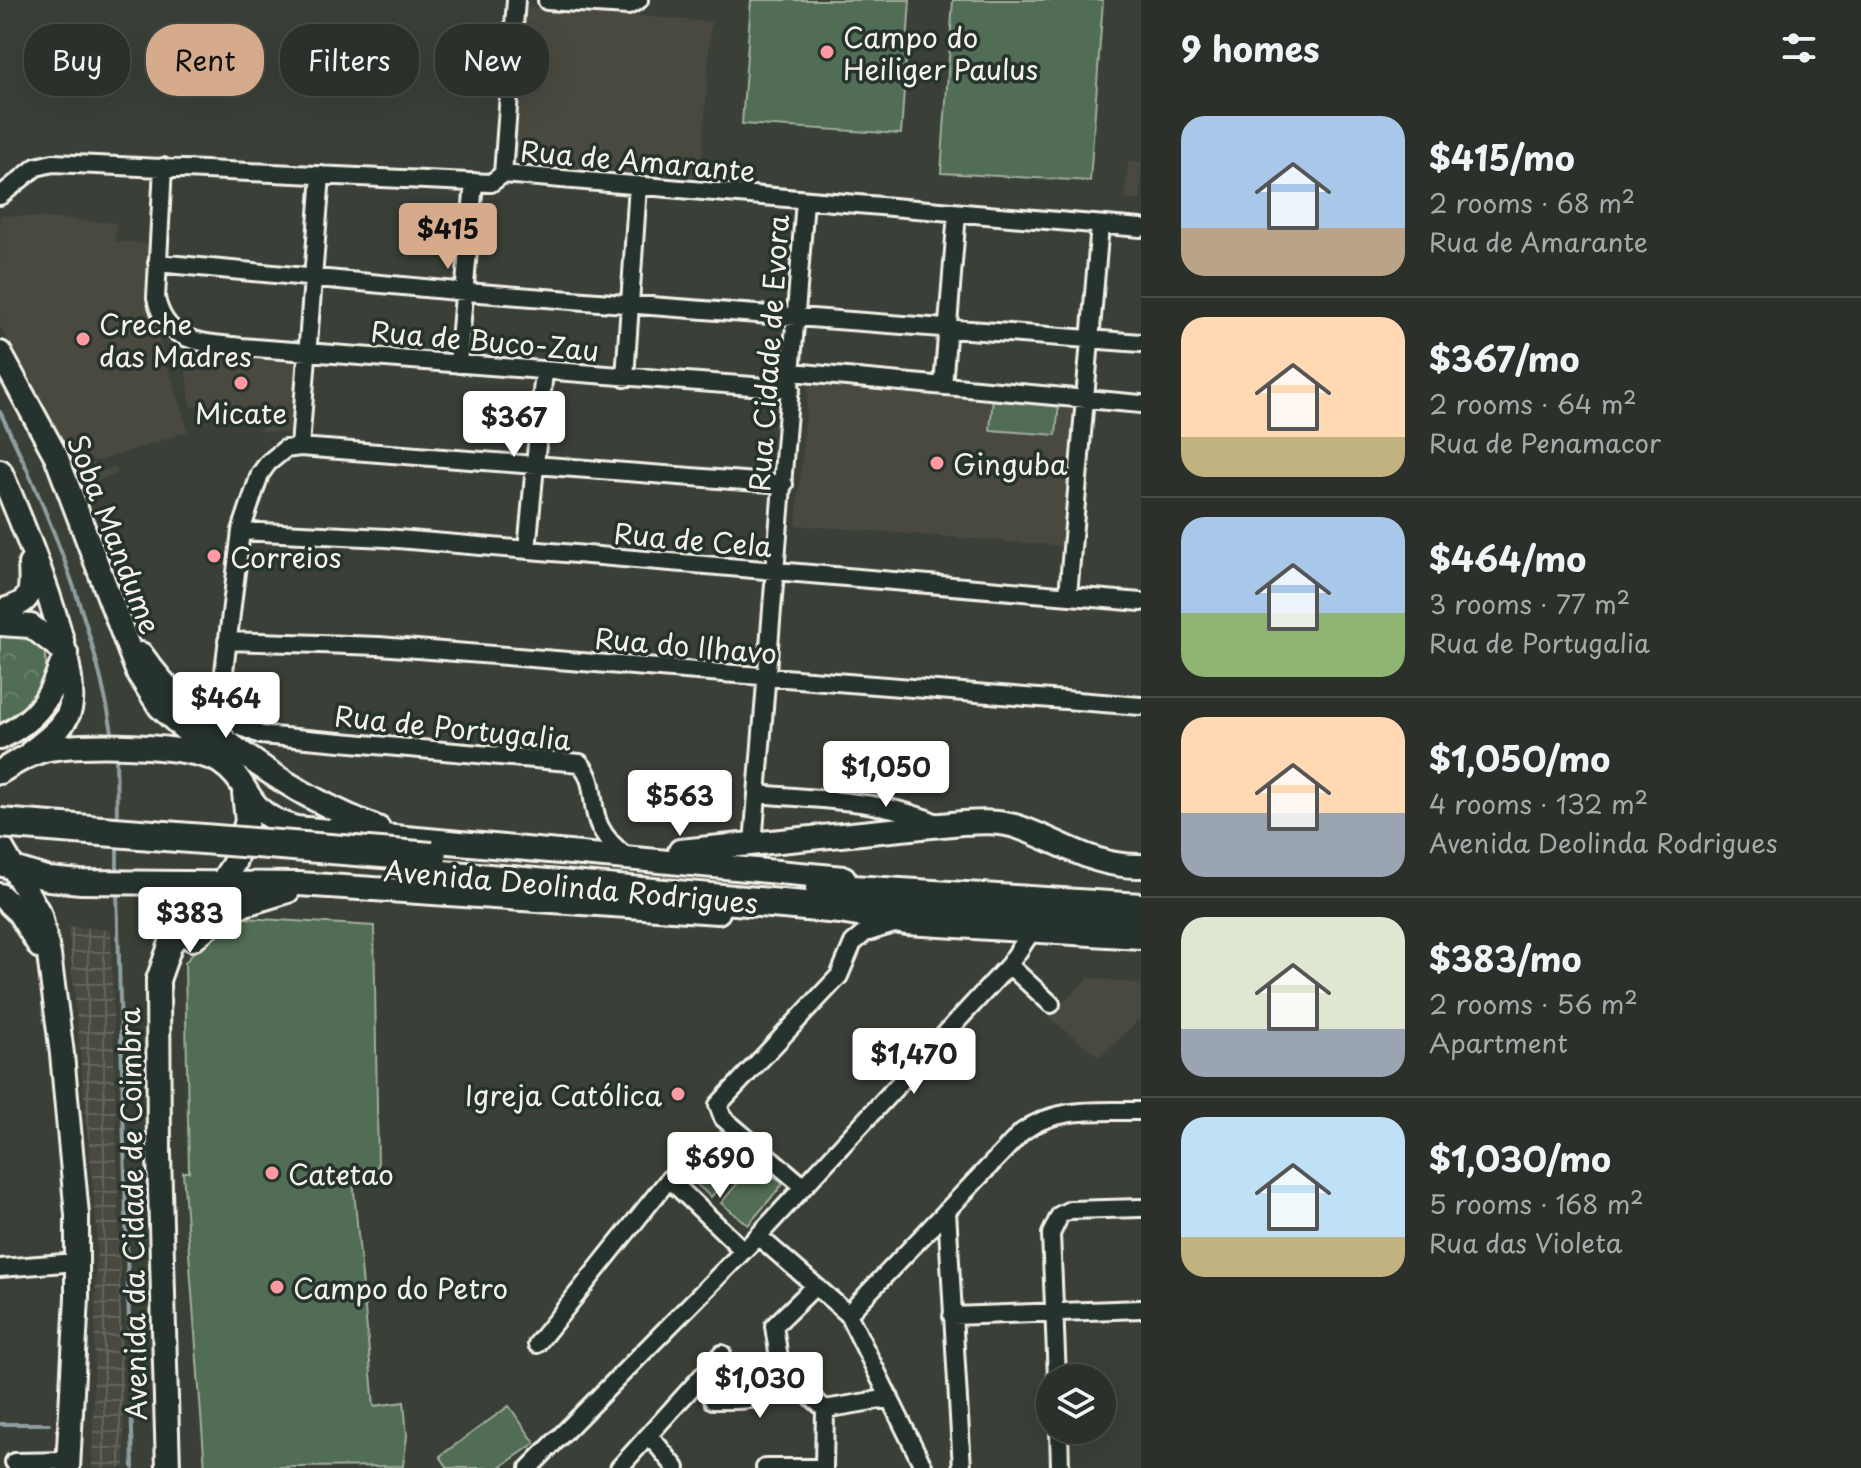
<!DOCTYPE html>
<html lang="en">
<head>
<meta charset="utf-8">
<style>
	body { margin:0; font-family:"Playpen Sans",sans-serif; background:#383c36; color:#f1f3f6; height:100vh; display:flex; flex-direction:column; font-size:30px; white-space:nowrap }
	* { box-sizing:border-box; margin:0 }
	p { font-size:26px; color:#a6a9a8 }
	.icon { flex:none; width:44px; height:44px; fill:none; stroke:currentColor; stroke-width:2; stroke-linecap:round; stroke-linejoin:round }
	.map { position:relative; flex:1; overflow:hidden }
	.sheet { display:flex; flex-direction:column; background:#2c302a; width:720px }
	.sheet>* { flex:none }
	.hud { position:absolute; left:24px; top:24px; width:760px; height:72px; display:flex; gap:16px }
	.tools { position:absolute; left:1036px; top:1364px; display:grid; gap:16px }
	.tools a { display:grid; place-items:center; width:80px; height:80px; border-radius:50%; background:#2c302a; box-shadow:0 8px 32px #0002,0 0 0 2px #484b47; font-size:40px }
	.price { position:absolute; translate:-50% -68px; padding:0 18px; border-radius:8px; background:#fff; color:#222; font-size:26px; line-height:52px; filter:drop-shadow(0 2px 4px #0008) }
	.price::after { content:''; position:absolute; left:50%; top:48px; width:24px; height:18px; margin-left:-12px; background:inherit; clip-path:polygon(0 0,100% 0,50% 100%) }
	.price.selected { background:#d6ab8b; color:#111 }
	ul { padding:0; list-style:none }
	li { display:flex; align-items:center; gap:24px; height:200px; padding:0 40px }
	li+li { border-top:2px solid #484b47 }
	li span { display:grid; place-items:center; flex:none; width:224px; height:160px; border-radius:24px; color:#555 }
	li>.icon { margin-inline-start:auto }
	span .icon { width:96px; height:96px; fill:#fffc; stroke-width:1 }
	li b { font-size:34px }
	h2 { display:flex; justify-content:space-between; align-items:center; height:96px; padding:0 40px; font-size:34px }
	.chip { padding:0 28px; border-radius:32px; background:#2c302a; box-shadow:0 8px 32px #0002,0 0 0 2px #484b47; font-size:28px; line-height:72px }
	.chip.selected { background:#d6ab8b; color:#111 }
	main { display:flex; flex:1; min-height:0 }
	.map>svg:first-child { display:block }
</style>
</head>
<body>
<main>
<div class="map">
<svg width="1141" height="1468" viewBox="0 0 1141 1468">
	<defs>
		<pattern id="industrial-grid" width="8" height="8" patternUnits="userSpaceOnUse" patternTransform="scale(2)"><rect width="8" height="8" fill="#484a40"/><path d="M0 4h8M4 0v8" fill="none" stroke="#63655c"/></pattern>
		<pattern id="park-crowns" width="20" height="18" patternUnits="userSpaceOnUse" patternTransform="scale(2)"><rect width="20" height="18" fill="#516d55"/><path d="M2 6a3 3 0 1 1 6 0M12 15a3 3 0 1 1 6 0" fill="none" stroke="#6b826d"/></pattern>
	</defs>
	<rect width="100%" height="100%" fill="#3a4038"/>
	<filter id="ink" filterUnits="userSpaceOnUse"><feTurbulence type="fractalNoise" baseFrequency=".0125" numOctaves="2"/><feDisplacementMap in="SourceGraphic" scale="16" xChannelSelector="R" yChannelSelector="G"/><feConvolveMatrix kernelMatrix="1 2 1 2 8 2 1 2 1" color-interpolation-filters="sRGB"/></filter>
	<g filter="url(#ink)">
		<path fill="#484a40" d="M 526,7 L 711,22 L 701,177 L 513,163 Z
			M 1128,161 L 1141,162 L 1141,200 L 1125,199 Z
			M 0,215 L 117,223 L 115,241 L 151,244 L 153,319 L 188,431 L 99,461 L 63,451 L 15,350 L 0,328 Z
			M 183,351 L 296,359 L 294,434 L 261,431 L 259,407 L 191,406 Z
			M 809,379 L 1077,401 L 1066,546 L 796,525 Z
			M 67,459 L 95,463 L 93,475 L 115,467 L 118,474 L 84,485 Z
			M 1089,978 L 1141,984 L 1141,1018 L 1100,1057 L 1048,1017 Z"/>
		<path fill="url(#industrial-grid)" d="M 68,926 L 111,930 L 125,1468 L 92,1468 L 97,1230 Z"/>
		<path fill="#516d55" stroke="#a2af9e" stroke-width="2" d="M 751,0 L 910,0 L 901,134 L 742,124 Z
			M 953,0 L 1103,0 L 1090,181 L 941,173 Z
			M 993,397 L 1059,402 L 1056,435 L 990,430 Z
			M 243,918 L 374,926 L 378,1167 L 352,1169 L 374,1406 L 404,1402 L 407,1436 L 403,1466 L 205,1468 L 183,1172 L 189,1172 L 185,963 L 211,930 Z
			M 721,1131 L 748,1154 L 711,1197 L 684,1173 Z
			M 756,1161 L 783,1184 L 748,1225 L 721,1203 Z
			M 509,1406 L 535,1443 L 499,1468 L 448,1468 L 440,1456 Z"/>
		<path fill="url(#park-crowns)" stroke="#a2af9e" stroke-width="2" d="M 0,629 L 20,630 L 42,643 C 54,683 38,708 0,724 Z"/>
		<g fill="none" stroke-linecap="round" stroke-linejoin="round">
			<path stroke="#909ea1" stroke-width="4" d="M 0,412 C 50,513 94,626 113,737
				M 116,754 L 117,821
				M 117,877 L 117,842
				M 117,890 L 133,1468
				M 0,1424 L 49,1424"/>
			<g stroke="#f4f1e8" stroke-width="22">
				<path id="street" d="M 547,1 L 628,6 L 639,0
					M 163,167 L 156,298 C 166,344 201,342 241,347 L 791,389
					M 503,174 L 516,0
					M 0,196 L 36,167 L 53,163 L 491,183 L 503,174 L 1141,228
					M 157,263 L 467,292 L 1141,343
					M 458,364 L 474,182
					M 792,372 L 1141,404
					M 625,378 L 638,185
					M 943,386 L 957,213
					M 300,447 L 321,175
					M 241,531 L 386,538 L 1141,602
					M 527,550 L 544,371
					M 1068,595 L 1100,225
					M 227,641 L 379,646 L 1141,706
					M 758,794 C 820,800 884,799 942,825
					M 753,844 L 805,201
					M 627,857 C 577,820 605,792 580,763 L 261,735 L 241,727 L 227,712 L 221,696 L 241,531 L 260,474 L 268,463 L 285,449 L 300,447 L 784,484
					M 1009,965 L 1051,1004
					M 803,1186 L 723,1118 L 718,1105 L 839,976 L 853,943 L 865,933 L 894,924
					M 947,1211 L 962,1468
					M 758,1236 L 848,1314 L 924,1468
					M 0,1268 L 77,1262
					M 814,1287 L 774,1326 L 781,1371 L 825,1409
					M 848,1314 L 1022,1132 C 1057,1106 1099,1112 1141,1111
					M 952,1316 L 1141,1309
					M 537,1344 L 669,1179 L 743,1250
					M 1057,1378 L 1051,1234 L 1060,1215 L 1070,1210 L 1141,1208
					M 713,1400 C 748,1400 761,1402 792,1382
					M 1059,1430 L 1060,1468
					M 649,1435 L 676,1468
					M 14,1462 L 68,1461
					M 529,1468 L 758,1236 L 1009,965 L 1034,928
					M 619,1468 L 722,1354
					M 765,1468 L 816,1468
					M 824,1468 L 825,1409 L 890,1398"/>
			</g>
			<g stroke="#f4f1e8" stroke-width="28">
				<path id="secondary" d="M 0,353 L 56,456 L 138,673 L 160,707 L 210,753
					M 0,471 C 19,514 85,673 69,712 C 63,729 44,741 31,752
					M 0,611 C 32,602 32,596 30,564
					M 0,624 L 31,626 L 65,652
					M 141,654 C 193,728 293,796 378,828
					M 0,738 C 43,716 49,697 66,653
					M 0,772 C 14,763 27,755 44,750 C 77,742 192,744 220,762 C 255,785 240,812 296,828 L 844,878
					M 0,845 L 40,915 L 49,955 L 62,1054 L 77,1215 L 77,1297 L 68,1468
					M 680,851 L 962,823 C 981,822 1000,821 1018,827 C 1062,842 1093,867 1141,866
					M 0,864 L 49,879 L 81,882 L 299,884 L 718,912
					M 0,895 L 19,913 L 40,947
					M 192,939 L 232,908 L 288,891
					M 168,1468 L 159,1155 L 158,980 L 171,943 L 211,899 L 234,863 L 247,821 L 244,793"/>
			</g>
			<g stroke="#f4f1e8" stroke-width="34">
				<path id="highway" d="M 431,874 L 840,909 L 907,920 L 1141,934
					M 820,888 L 1141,908"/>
			</g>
			<use href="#street" stroke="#26332d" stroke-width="16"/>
			<use href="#secondary" stroke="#26332d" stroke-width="22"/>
			<use href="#highway" stroke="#26332d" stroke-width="28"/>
			<g stroke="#f4f1e8" stroke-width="34" stroke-linecap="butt">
				<path id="highway-bridge" d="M 0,823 L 432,857"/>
			</g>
			<use href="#highway-bridge" stroke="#26332d" stroke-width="28"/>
		</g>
	</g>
	<g fill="#ff9aa2" stroke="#26332d" stroke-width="3">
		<circle cx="827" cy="52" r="8"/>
		<circle cx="83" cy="339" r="8"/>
		<circle cx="241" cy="383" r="8"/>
		<circle cx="937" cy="463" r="8"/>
		<circle cx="214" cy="556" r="8"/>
		<circle cx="678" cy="1094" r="8"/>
		<circle cx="272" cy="1173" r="8"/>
		<circle cx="277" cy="1287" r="8"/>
	</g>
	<g text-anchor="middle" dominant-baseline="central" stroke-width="7" stroke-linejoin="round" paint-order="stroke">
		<g font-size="28" fill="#f4f1e8" stroke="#26332d" text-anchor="start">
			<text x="843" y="36">Campo do<tspan x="843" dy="32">Heiliger Paulus</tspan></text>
			<text x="99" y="323">Creche<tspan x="99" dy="32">das Madres</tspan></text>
			<text x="241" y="412" text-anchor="middle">Micate</text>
			<text x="953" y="463">Ginguba</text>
			<text x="230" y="556">Correios</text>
			<text x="662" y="1094" text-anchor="end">Igreja Católica</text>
			<text x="288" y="1173">Catetao</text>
			<text x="293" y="1287">Campo do Petro</text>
		</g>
		<g font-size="28" fill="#f4f1e8" stroke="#26332d">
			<text transform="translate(638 160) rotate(5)">Rua de Amarante</text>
			<text transform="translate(485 340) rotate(5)">Rua de Buco-Zau</text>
			<text transform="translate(768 353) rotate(-86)">Rua Cidade de Evora</text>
			<text transform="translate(115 534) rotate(69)">Soba Mandume</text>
			<text transform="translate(693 539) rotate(5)">Rua de Cela</text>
			<text transform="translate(686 645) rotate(5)">Rua do Ilhavo</text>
			<text transform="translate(453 727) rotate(6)">Rua de Portugalia</text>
			<text transform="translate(571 886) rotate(5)">Avenida Deolinda Rodrigues</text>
			<text transform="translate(132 1214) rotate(-91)">Avenida da Cidade de Coimbra</text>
		</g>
	</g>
</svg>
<div class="tools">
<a><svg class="icon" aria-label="layers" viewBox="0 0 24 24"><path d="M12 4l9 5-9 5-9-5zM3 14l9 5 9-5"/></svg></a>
</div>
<b class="price selected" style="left:448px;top:271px">$415</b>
<b class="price" style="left:514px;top:459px">$367</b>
<b class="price" style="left:226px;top:740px">$464</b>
<b class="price" style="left:886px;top:809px">$1,050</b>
<b class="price" style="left:680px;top:838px">$563</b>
<b class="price" style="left:190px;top:955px">$383</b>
<b class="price" style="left:914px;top:1096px">$1,470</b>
<b class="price" style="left:720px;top:1200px">$690</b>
<b class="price" style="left:760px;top:1420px">$1,030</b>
<div class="hud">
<a class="chip">Buy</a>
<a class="chip selected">Rent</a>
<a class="chip">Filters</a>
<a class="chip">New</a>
</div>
</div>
<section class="sheet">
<h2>9 homes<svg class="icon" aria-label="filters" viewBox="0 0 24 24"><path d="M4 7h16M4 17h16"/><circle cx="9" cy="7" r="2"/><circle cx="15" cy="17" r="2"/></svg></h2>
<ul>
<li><span style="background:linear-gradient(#a9c7e8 70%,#b9a48a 0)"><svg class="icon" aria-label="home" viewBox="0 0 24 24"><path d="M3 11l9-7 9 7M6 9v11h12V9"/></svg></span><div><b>$415/mo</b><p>2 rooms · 68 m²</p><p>Rua de Amarante</p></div></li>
<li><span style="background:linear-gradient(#ffd9b3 75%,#c2b280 0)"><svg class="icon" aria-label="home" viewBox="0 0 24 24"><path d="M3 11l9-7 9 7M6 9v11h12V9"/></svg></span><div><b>$367/mo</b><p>2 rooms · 64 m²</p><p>Rua de Penamacor</p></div></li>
<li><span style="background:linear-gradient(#a9c7e8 60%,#8fb573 0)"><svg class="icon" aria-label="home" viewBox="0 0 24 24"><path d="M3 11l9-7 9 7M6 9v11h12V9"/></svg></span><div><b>$464/mo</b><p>3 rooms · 77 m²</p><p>Rua de Portugalia</p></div></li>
<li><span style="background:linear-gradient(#ffd9b3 60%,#9aa5b1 0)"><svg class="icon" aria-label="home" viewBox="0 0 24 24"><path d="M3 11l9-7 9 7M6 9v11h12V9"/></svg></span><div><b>$1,050/mo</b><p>4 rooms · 132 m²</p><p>Avenida Deolinda Rodrigues</p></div></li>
<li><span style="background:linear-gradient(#dfe7d0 70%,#9aa5b1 0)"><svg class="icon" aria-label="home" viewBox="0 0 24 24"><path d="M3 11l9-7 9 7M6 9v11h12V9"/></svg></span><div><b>$383/mo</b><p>2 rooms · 56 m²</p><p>Apartment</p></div></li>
<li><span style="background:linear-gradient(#bfe0f5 75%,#c2b280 0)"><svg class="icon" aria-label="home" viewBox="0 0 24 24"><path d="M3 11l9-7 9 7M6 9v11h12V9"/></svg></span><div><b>$1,030/mo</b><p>5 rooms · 168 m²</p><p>Rua das Violeta</p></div></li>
</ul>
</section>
</main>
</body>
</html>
